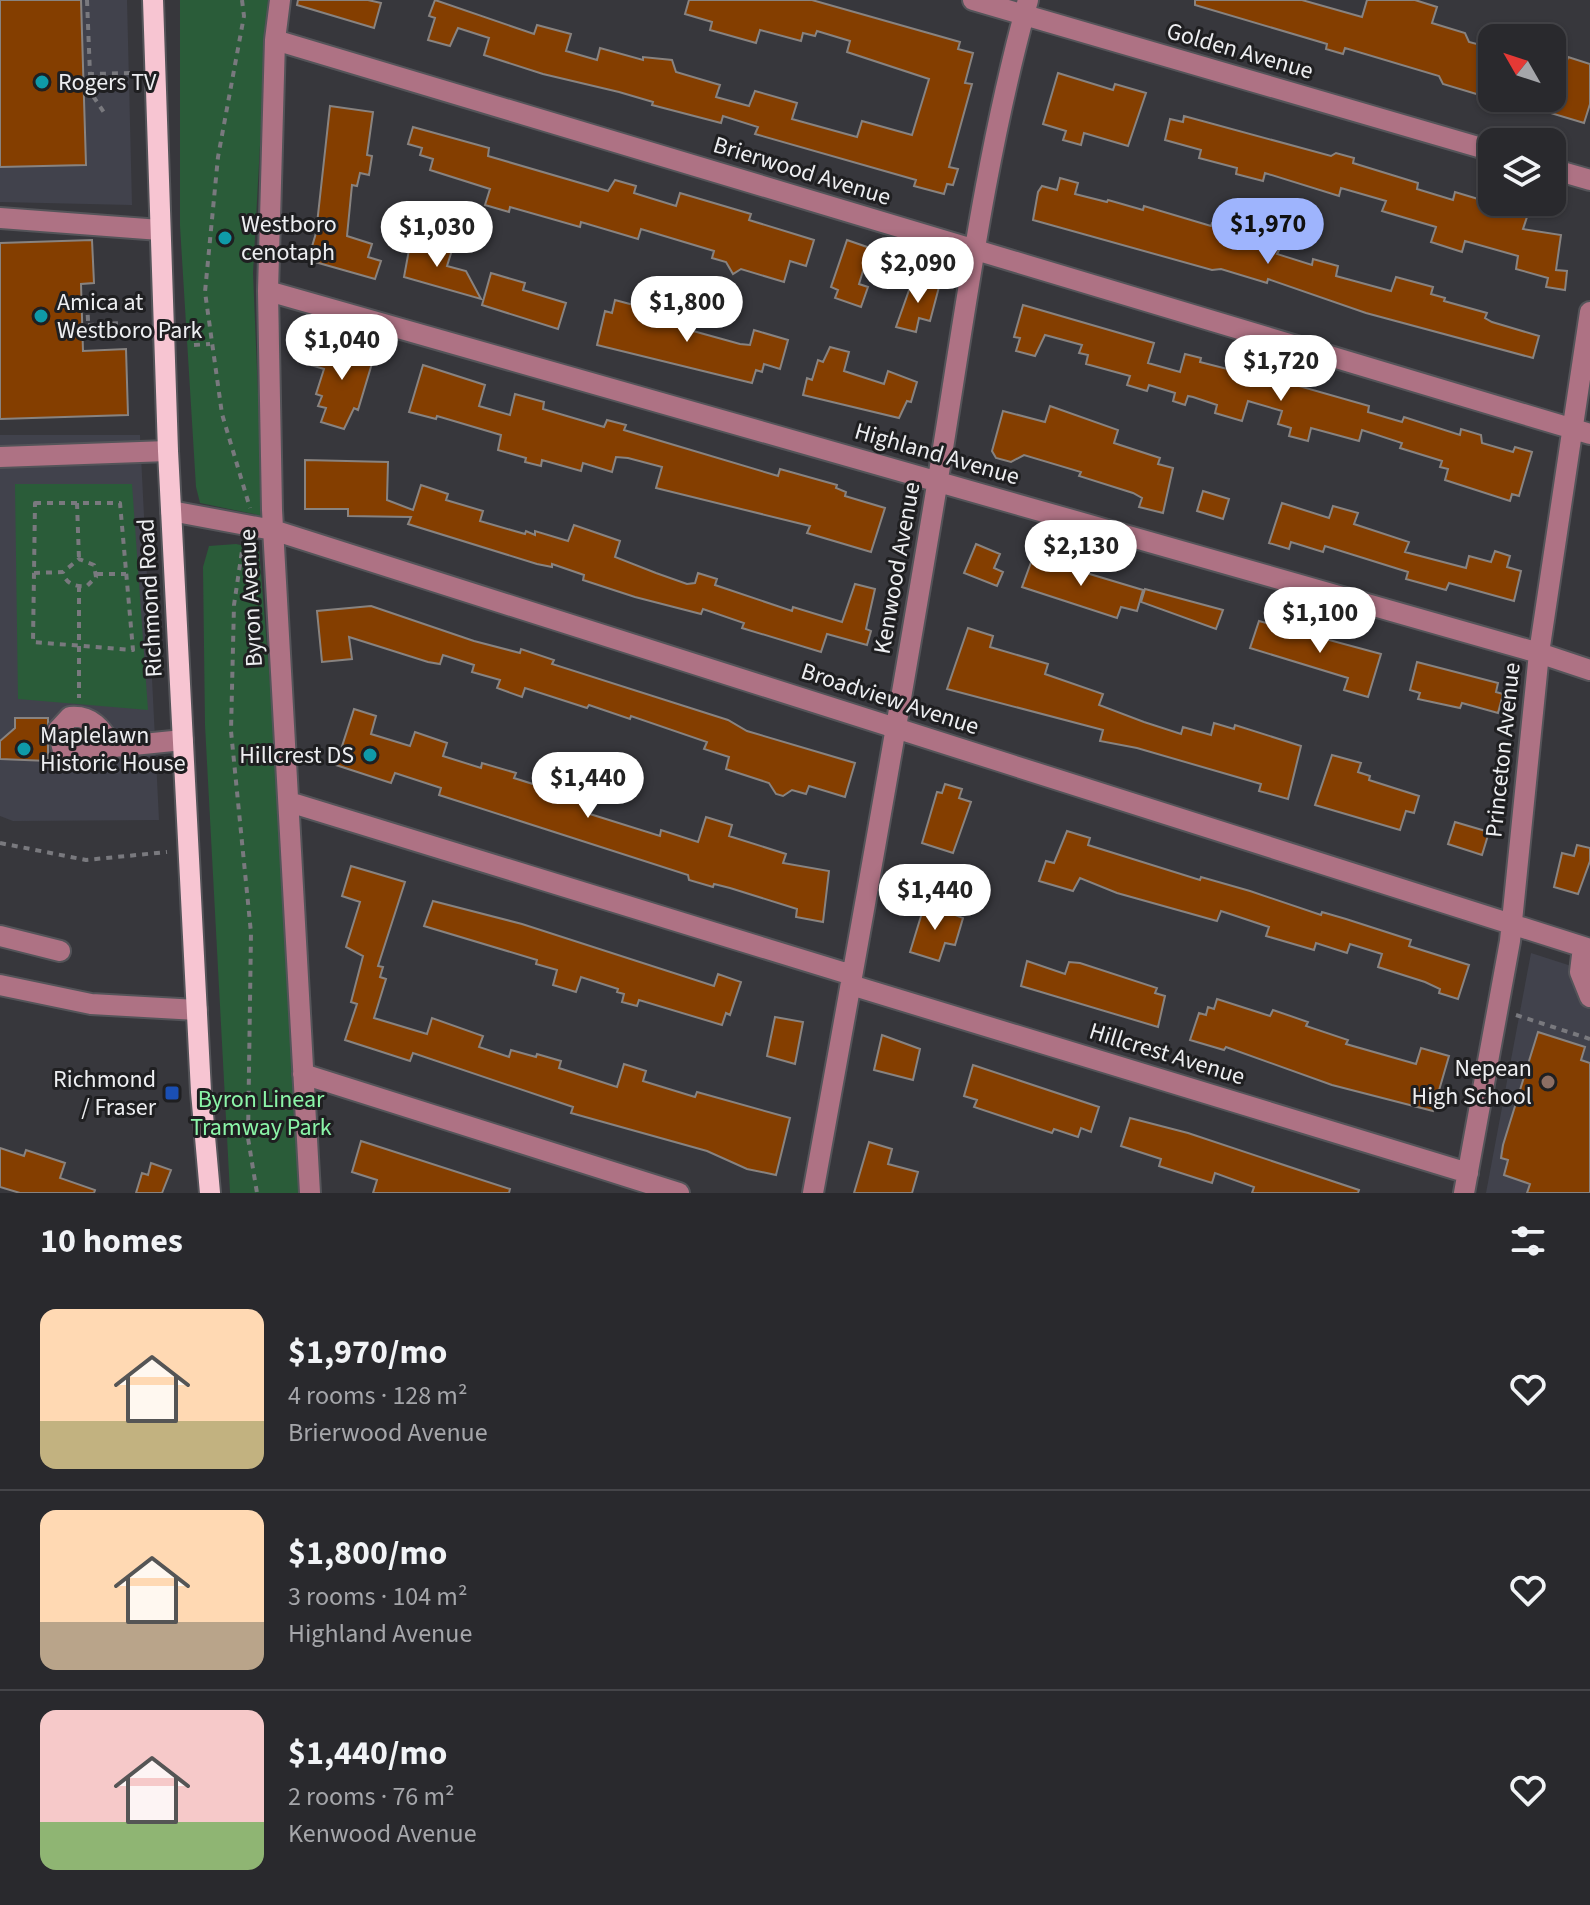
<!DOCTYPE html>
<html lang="en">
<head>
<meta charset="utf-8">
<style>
	body { margin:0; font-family:"Source Sans 3",sans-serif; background:#353539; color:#f1f3f6; height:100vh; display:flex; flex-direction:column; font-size:30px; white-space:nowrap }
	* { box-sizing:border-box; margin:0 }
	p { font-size:26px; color:#a5a6aa }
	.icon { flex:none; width:44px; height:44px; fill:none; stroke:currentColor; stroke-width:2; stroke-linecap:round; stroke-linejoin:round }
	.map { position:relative; height:1193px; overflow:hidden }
	.details { display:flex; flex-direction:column; background:#29292d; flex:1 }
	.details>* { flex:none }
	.needle { width:52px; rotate:309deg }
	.buttons { position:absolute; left:1478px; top:24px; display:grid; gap:16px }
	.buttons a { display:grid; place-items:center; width:88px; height:88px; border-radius:16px; background:#29292d; box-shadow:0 2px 6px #0004,0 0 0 2px #454549; font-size:40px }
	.price { position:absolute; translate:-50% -68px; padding:0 18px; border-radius:28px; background:#fff; color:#222; font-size:26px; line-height:52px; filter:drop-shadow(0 2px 4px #0008) }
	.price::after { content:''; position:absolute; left:50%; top:48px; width:24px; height:18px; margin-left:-12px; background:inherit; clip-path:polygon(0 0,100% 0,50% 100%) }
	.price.on { background:#9eb4fd; color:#111 }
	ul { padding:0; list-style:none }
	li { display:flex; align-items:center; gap:24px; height:200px; padding:0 40px }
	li+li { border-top:2px solid #454549 }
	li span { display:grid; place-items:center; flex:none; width:224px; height:160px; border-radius:16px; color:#555 }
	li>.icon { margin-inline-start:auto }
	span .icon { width:96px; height:96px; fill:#fffc; stroke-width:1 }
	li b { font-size:34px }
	h2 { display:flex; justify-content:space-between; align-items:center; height:96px; padding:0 40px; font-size:34px }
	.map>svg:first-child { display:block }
</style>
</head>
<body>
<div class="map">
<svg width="1590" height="1193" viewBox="0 0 1590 1193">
	<rect width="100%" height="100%" fill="#37373c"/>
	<path fill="#41424c" d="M 0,0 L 127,0 L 132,205 L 0,202 Z
		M 0,435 L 140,435 L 159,820 L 13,821 L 0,816 Z
		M 1531,953 L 1590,972 L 1590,1193 L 1486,1193 Z"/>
	<path fill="#2a5c39" d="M 180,0 L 268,0 L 253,273 L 263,516 L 200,503 L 196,487 L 180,226 Z
		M 15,484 L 132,484 L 148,710 L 18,699 Z
		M 236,544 L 259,549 L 279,792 L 300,1193 L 230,1193 L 205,725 L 203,567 L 209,546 Z"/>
	<path fill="#843e00" stroke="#888380" stroke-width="2" d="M 0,0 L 81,0 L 86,165 L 0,167 Z
		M 298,0 L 368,0 L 381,3 L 374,28 L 297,5 Z
		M 435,0 L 534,34 L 537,25 L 571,34 L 566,51 L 597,60 L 600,48 L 643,60 L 643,57 L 672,60 L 676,72 L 720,85 L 716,97 L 749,106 L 755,91 L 797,103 L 792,119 L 857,137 L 862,121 L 912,135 L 929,79 L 847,52 L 850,41 L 817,31 L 815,36 L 803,33 L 801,41 L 760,30 L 756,43 L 710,30 L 712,22 L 685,14 L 689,0 L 812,0 L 960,42 L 958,49 L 973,53 L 965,83 L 972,84 L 949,167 L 958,169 L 953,185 L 947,184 L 944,194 L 914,186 L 916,180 L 755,134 L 758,127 L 723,116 L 721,123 L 652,105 L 653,102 L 619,92 L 543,74 L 484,55 L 489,38 L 458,28 L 450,46 L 428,40 L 435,18 L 429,16 Z
		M 1195,0 L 1302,0 L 1362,17 L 1367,0 L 1415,0 L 1437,7 L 1432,23 L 1465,33 L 1469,42 L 1492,48 L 1492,66 L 1483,96 L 1443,84 L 1439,76 L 1345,48 L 1343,54 L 1326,49 L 1327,44 L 1195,5 Z
		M 1568,57 L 1590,64 L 1590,104 L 1584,123 L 1514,102 L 1515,98 L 1556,98 Z
		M 1058,73 L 1113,90 L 1115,84 L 1146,93 L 1128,146 L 1084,133 L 1081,145 L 1063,140 L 1066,131 L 1043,124 Z
		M 330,106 L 373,112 L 367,155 L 372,156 L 369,175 L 360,173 L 357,186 L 352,185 L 347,236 L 372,244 L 368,257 L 381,261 L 375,279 L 308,260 L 316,233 Z
		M 1184,116 L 1331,156 L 1336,153 L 1354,158 L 1353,163 L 1418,183 L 1417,189 L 1453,200 L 1455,192 L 1528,214 L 1523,229 L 1561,235 L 1556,270 L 1567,271 L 1565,290 L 1546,287 L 1548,278 L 1516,269 L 1518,256 L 1465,241 L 1462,252 L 1431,242 L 1436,227 L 1382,211 L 1386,201 L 1341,188 L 1339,196 L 1265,173 L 1263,181 L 1236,174 L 1237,168 L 1199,158 L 1201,150 L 1165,140 L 1170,119 L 1183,122 Z
		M 413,127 L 489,148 L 488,156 L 608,191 L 615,180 L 636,186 L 634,193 L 676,206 L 680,193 L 751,214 L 749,220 L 814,240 L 806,266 L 790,261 L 784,282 L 741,269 L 733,274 L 726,262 L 712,258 L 714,251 L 641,229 L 638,239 L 581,222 L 580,227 L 510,207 L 509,212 L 485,205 L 490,189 L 430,170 L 433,159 L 420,155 L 422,148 L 408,144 Z
		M 1060,178 L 1078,183 L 1075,194 L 1107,202 L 1108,200 L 1143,210 L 1144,206 L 1211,226 L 1212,223 L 1220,225 L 1221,220 L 1237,225 L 1234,236 L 1279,250 L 1277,254 L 1312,265 L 1313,259 L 1338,266 L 1336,276 L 1391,291 L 1396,277 L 1433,287 L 1431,294 L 1445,298 L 1444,301 L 1487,313 L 1485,318 L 1492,322 L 1539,336 L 1533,358 L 1366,313 L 1268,279 L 1267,283 L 1221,269 L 1212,270 L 1033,220 L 1038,192 L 1042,186 L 1057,190 Z
		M 411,239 L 452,250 L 447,266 L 466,271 L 481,299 L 404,277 Z
		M 92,240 L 94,283 L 81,284 L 83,351 L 126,349 L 128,415 L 0,419 L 0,243 Z
		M 847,240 L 870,248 L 859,284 L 868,287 L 861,307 L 835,298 L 838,290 L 831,287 Z
		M 491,273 L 525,283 L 523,290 L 566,303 L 558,329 L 482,305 Z
		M 913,279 L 939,287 L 930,321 L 919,318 L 916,332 L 896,327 Z
		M 615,300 L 671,315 L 668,324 L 740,344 L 750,345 L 754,330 L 788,340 L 780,369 L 764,364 L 762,372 L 756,370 L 752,383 L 597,345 L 605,311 L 612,313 Z
		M 1023,305 L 1154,343 L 1148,363 L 1180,372 L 1185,354 L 1201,358 L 1200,362 L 1239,372 L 1243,370 L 1369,406 L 1368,412 L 1402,422 L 1404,417 L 1460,435 L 1461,429 L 1481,435 L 1482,443 L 1513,452 L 1515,447 L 1532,452 L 1519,496 L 1512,494 L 1510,501 L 1445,480 L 1448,469 L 1440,467 L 1442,461 L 1400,448 L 1402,443 L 1362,430 L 1359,441 L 1311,428 L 1308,441 L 1289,436 L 1291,428 L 1278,424 L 1282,411 L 1248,401 L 1242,421 L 1215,413 L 1217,405 L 1193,397 L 1188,396 L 1185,405 L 1173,401 L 1175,393 L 1149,385 L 1147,391 L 1127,385 L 1130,376 L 1086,364 L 1088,355 L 1079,353 L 1082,345 L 1045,335 L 1035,356 L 1016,351 L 1020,338 L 1014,337 Z
		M 341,343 L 370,351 L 367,359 L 373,360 L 358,410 L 354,408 L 344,429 L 321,422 L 326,408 L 318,406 L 322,396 L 316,394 L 324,369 L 311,365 L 316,349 L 338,356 Z
		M 830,347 L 849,352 L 844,371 L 884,384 L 888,371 L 917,382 L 911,402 L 907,401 L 899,418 L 803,395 L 807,378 L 812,380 L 818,360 L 823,362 Z
		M 423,365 L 485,385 L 479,406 L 510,415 L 515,394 L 544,402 L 543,409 L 604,427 L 607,420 L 626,425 L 624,430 L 778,476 L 780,469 L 837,485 L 836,488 L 846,492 L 845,496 L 885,508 L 871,552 L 807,533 L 810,526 L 656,488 L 662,467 L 628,458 L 616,457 L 612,472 L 583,463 L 581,471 L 542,460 L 541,466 L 525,462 L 526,458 L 498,450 L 501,435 L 437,416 L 436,419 L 409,412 Z
		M 1050,406 L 1118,430 L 1114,443 L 1160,458 L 1158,464 L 1173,468 L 1163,513 L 1139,507 L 1142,498 L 1133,493 L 1079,476 L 1081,472 L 1024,455 L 1011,462 L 996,458 L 992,451 L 1003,411 L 1045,422 Z
		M 305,460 L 388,462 L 387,500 L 413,510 L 421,485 L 448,494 L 446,500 L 483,511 L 480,521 L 525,534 L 526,531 L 535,535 L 535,531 L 568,541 L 574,525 L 620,541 L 615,557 L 656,573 L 687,584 L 695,583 L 698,573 L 717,579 L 715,585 L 792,611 L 793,607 L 842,622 L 855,584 L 875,589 L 866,629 L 871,631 L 867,645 L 827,634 L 821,652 L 742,628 L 744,623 L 703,609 L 701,614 L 635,597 L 583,580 L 584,575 L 552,564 L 552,567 L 537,564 L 408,524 L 411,517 L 348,516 L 348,509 L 305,509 Z
		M 1203,491 L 1229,499 L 1223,519 L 1197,511 Z
		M 1282,503 L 1329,518 L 1333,506 L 1358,513 L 1354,524 L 1409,542 L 1405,552 L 1466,568 L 1469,556 L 1491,562 L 1495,551 L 1510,556 L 1507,567 L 1521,571 L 1514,601 L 1449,583 L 1446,590 L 1406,579 L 1408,572 L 1325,546 L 1323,552 L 1291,542 L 1289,549 L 1269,543 Z
		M 976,544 L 1000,554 L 994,568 L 1003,572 L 997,586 L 964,573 Z
		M 1033,557 L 1143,590 L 1137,611 L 1121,607 L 1117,618 L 1022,587 Z
		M 1145,589 L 1223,610 L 1216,629 L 1141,602 Z
		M 371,606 L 474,641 L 520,653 L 521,649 L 554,660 L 552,664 L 728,720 L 747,731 L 855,763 L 845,797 L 809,786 L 806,794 L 792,790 L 783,796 L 776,794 L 769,783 L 726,769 L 729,757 L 704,749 L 707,742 L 631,716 L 630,719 L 589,705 L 587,708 L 525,688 L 522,697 L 497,688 L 500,680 L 472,672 L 474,665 L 443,655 L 440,664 L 428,662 L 349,637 L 352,659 L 322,662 L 317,611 Z
		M 1259,621 L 1381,654 L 1368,697 L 1344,690 L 1348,678 L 1250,648 Z
		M 968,628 L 993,636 L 990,647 L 1048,664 L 1045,674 L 1103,694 L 1099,705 L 1144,722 L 1181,734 L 1183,727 L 1211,735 L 1214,723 L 1234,729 L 1235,725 L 1301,746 L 1288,799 L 1259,791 L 1261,784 L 1137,748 L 1100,741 L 1103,730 L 947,689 Z
		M 1417,662 L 1498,683 L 1496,692 L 1503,694 L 1498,713 L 1462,703 L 1460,708 L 1418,699 L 1420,693 L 1410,690 Z
		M 354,709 L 376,716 L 371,734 L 410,746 L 415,732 L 447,743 L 443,756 L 481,768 L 482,763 L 516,773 L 514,778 L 593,803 L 590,814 L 660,836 L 661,830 L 698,842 L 706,817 L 732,825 L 729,836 L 786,854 L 783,863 L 829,871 L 823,922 L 796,917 L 797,909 L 730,888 L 714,884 L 713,887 L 689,880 L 688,875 L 439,795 L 441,788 L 395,773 L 391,783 L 336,765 Z
		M 15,718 L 48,718 L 48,761 L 0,759 L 0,741 L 15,728 Z
		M 1332,755 L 1361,763 L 1358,772 L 1370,776 L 1369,780 L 1419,796 L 1414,813 L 1406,811 L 1400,830 L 1315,805 Z
		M 945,784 L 962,789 L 959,798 L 971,802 L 953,853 L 922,843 L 937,792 L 942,793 Z
		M 1455,822 L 1489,832 L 1482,855 L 1448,844 Z
		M 1067,831 L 1090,838 L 1088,845 L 1200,880 L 1201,877 L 1250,891 L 1321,915 L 1322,912 L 1346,919 L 1411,940 L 1409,946 L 1469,965 L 1458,999 L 1439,993 L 1440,989 L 1425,982 L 1378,967 L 1382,954 L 1350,944 L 1347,953 L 1316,943 L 1314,950 L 1266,936 L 1269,927 L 1221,911 L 1217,921 L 1117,893 L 1080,878 L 1073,891 L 1039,881 L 1046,861 L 1054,863 Z
		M 1577,845 L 1590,848 L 1590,861 L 1578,894 L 1554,887 L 1562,853 L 1574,856 Z
		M 351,866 L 405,882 L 378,966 L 383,967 L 380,977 L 386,979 L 374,1018 L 427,1034 L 432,1018 L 483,1036 L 479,1047 L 509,1057 L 511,1050 L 536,1057 L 537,1054 L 561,1061 L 559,1068 L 617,1087 L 624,1064 L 646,1071 L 643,1081 L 695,1097 L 697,1092 L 790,1118 L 776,1175 L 747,1169 L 707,1151 L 571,1113 L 573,1107 L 413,1053 L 410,1061 L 345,1040 L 357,1004 L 351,1002 L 363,956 L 346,947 L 360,902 L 342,896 Z
		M 433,901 L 522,924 L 714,986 L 718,974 L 741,982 L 730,1015 L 726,1013 L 722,1025 L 639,1000 L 637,1006 L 622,1002 L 624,994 L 617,992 L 618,989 L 581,977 L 576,992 L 553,985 L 557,970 L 536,964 L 537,960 L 424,926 Z
		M 925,903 L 963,918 L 955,945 L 945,943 L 939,961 L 910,952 Z
		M 1027,961 L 1065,974 L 1069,962 L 1080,963 L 1157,988 L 1155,993 L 1165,996 L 1158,1027 L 1021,986 Z
		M 1217,999 L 1270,1016 L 1273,1010 L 1308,1022 L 1306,1026 L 1348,1040 L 1346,1044 L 1416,1064 L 1421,1048 L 1449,1056 L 1433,1111 L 1332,1085 L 1226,1047 L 1224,1050 L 1190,1040 L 1199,1013 L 1206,1015 L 1208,1007 L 1214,1009 Z
		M 775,1017 L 803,1022 L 795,1064 L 767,1056 Z
		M 1538,1032 L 1585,1047 L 1581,1060 L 1590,1063 L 1590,1193 L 1527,1193 L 1530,1184 L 1504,1175 L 1508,1160 L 1501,1158 L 1503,1145 Z
		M 882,1035 L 920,1049 L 913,1080 L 874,1070 Z
		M 973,1065 L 1099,1107 L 1091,1132 L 1081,1128 L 1078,1137 L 1054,1129 L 1052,1133 L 974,1107 L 977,1100 L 964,1096 Z
		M 1130,1118 L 1188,1133 L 1359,1190 L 1358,1193 L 1252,1193 L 1254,1187 L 1215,1173 L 1212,1183 L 1159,1166 L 1161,1159 L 1121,1146 Z
		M 361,1141 L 510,1189 L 509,1193 L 373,1193 L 377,1180 L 352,1172 Z
		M 869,1142 L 892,1149 L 888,1164 L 918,1172 L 912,1193 L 854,1193 Z
		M 0,1148 L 24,1156 L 26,1150 L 65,1163 L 60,1178 L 95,1190 L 94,1193 L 20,1193 L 0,1187 Z
		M 151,1163 L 171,1170 L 162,1193 L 136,1193 L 142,1173 L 148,1175 Z"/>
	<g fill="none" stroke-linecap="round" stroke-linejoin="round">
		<g stroke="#545459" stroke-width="24">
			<path id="minor" d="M 280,0 L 275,40 L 268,291 L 272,510 L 310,1193
				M 973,0 L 1492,151
				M 275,40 L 1590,434
				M 1552,169 L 1590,180
				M 0,218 L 160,230
				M 268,291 L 1539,653 L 1590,670
				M 0,457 L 168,451
				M 171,511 L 273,530 L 1590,949
				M 70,717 C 93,715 102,730 113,747 L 76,757 L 63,751 L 58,730 Z
				M 113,747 L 183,740
				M 289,802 L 852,975
				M 0,936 L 60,951
				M 1583,947 L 1580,972 L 1590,997
				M 0,985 L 91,1004 L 197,1010
				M 851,985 L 1468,1173
				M 303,1074 L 679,1193
				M 813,1193 C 856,957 898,721 937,485 C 964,322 984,159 1028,0
				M 1464,1193 L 1510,941 L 1539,653 L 1590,312"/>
		</g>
		<g stroke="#545459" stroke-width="24">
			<path id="major" d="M 153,0 L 168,451 L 201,1092 L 210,1193"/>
		</g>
		<path stroke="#79797e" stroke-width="4" stroke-dasharray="6 6" stroke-linecap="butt" d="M 87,0 L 90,74 L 134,73
			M 242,0 L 244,16 L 218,157 L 205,292 L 222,414 L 250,508
			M 90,74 L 89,90 L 105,114
			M 87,303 L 89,337 L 143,334
			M 88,325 L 120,323 L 121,335
			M 194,345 L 210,344
			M 35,503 L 120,503 L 133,650 L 33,642 Z
			M 77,503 L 79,559
			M 250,544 L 242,551 L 234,605 L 231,731 L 251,933 L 248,1138 L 257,1193
			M 34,573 L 63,572 L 79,559 L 94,565 L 96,577 L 87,586 C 76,587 65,584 63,572
			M 97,574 L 126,574
			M 79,586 L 79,698
			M 0,843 L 86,860 L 167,852
			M 1516,1015 L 1590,1039"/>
		<use href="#minor" stroke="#ae7284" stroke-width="20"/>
		<use href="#major" stroke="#f7c5d2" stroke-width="20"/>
	</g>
	<g fill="#0f9aa8" stroke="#1f1f21" stroke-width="3">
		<circle cx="42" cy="82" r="8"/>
		<circle cx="225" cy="238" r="8"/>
		<circle cx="41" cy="316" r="8"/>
		<circle cx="24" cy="749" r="8"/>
		<circle cx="370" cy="755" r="8"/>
	</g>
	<circle fill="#8d6e63" stroke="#1f1f21" stroke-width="3" cx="1548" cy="1082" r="8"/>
	<rect fill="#1a4fb4" stroke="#1f1f21" stroke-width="3" x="164" y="1085" width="16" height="16" rx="4"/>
	<g text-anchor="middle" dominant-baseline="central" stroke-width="6" stroke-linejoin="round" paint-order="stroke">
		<g font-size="24" fill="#edeef1" stroke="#1f1f21">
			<text transform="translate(1240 51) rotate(16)">Golden Avenue</text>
			<text transform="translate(802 171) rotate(17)">Brierwood Avenue</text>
			<text transform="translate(937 454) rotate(16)">Highland Avenue</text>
			<text transform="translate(897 568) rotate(-80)">Kenwood Avenue</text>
			<text transform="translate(150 598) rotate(-93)">Richmond Road</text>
			<text transform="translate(251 598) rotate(-93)">Byron Avenue</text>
			<text transform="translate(890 699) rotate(18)">Broadview Avenue</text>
			<text transform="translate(1503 750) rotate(-84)">Princeton Avenue</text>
			<text transform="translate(1167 1054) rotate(17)">Hillcrest Avenue</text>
		</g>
		<g font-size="24" fill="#edeef1" stroke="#1f1f21" text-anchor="start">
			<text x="58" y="82">Rogers TV</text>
			<text x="241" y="224">Westboro<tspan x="241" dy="28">cenotaph</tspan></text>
			<text x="57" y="302">Amica at<tspan x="57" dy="28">Westboro Park</tspan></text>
			<text x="40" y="735">Maplelawn<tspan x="40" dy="28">Historic House</tspan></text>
			<text x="354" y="755" text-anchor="end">Hillcrest DS</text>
			<text x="1532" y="1068" text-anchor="end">Nepean<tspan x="1532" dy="28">High School</tspan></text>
			<text x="156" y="1079" text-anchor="end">Richmond<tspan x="156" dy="28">/ Fraser</tspan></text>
		</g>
		<g font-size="24" fill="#8bf5a8" stroke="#1f1f21">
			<text x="261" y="1099">Byron Linear<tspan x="261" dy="28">Tramway Park</tspan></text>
		</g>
	</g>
</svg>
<div class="buttons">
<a><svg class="needle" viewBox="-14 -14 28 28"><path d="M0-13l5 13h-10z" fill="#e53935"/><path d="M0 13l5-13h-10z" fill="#a5a6aa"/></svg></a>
<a><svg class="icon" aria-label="layers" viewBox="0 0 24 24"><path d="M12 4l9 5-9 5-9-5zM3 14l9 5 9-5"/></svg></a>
</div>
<b class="price on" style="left:1268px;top:266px">$1,970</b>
<b class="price" style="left:437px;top:269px">$1,030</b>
<b class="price" style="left:918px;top:305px">$2,090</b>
<b class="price" style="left:687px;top:344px">$1,800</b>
<b class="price" style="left:342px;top:382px">$1,040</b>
<b class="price" style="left:1281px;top:403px">$1,720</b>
<b class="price" style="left:1081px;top:588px">$2,130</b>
<b class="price" style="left:1320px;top:655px">$1,100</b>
<b class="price" style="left:588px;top:820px">$1,440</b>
<b class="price" style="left:935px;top:932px">$1,440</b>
</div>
<section class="details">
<h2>10 homes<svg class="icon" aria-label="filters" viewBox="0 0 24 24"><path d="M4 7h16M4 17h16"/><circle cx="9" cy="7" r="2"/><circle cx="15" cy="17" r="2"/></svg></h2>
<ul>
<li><span style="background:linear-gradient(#ffd9b3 70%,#c2b280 0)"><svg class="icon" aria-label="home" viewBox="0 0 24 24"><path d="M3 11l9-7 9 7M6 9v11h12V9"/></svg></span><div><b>$1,970/mo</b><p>4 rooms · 128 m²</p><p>Brierwood Avenue</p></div><svg class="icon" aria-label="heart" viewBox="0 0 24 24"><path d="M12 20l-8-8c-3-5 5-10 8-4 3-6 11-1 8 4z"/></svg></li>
<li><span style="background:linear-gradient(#ffd9b3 70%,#b9a48a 0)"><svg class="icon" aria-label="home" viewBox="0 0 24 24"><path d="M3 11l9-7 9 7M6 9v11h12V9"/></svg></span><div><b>$1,800/mo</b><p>3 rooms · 104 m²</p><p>Highland Avenue</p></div><svg class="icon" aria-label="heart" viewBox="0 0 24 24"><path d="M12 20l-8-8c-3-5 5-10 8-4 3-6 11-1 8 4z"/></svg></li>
<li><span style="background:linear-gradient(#f6c9c9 70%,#8fb573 0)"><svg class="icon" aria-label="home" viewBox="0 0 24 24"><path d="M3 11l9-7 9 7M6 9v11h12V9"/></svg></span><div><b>$1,440/mo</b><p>2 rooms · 76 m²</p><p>Kenwood Avenue</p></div><svg class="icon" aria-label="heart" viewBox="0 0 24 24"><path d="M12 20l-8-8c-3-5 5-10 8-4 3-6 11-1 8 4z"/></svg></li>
</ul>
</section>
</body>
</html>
